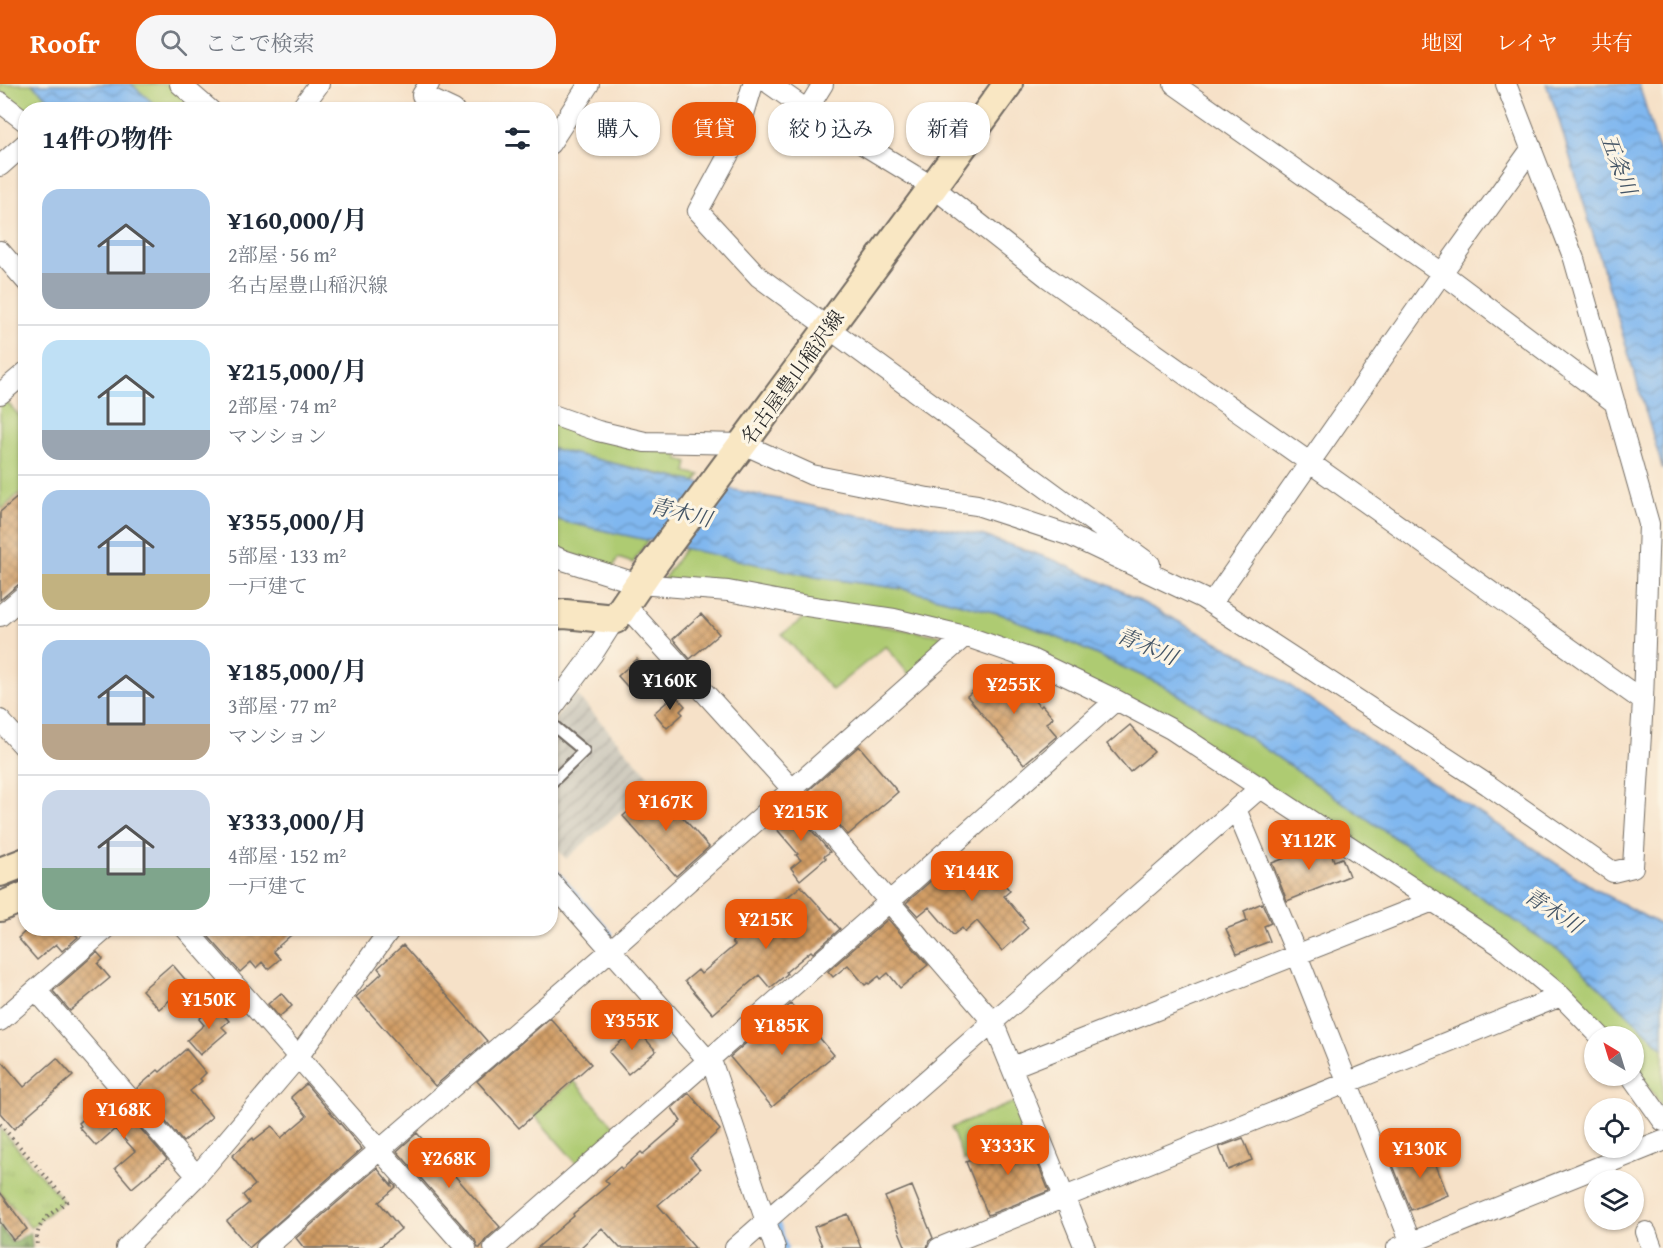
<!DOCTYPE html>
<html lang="ja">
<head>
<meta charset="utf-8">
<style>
	body { margin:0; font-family:"Gentium Book Plus","Noto Serif JP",serif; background:#f6f6f7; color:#1f2937; height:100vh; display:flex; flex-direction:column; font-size:22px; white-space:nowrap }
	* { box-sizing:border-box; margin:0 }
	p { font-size:20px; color:#747a83 }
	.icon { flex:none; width:33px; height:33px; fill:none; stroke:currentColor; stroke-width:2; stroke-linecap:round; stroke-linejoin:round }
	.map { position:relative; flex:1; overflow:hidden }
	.drawer { position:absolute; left:18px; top:18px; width:540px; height:834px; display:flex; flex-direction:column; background:#fff; border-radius:24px; box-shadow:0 2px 4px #0004 }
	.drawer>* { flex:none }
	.guide { position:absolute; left:576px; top:18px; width:570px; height:54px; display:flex; gap:12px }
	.needle { width:39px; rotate:322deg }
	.tools { position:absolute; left:1584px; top:942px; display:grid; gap:12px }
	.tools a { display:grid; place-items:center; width:60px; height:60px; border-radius:50%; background:#fff; box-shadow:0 2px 4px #0004; font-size:30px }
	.price { position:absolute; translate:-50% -51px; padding:0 14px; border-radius:12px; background:#ea580c; color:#fff; font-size:20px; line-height:39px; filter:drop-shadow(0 2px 3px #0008) }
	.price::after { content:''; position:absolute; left:50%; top:36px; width:18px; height:14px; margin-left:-9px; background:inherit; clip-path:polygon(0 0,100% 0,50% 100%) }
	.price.selected { background:#222; color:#fff }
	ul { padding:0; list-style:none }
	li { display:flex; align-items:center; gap:18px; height:150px; padding:0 24px }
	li+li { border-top:2px solid #e0e1e3 }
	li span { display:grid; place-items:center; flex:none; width:168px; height:120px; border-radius:18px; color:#555 }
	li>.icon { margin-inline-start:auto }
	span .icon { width:72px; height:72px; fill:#fffc; stroke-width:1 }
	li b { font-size:26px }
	h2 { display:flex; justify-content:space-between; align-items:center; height:72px; padding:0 24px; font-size:26px }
	.pill { padding:0 21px; border-radius:24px; background:#fff; box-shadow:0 2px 4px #0004; font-size:21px; line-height:54px }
	.pill.selected { background:#ea580c; color:#fff }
	header { display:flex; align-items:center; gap:36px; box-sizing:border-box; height:84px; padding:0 30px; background:#ea580c; color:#fff }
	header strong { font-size:28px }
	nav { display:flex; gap:33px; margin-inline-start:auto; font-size:21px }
	.search { width:420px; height:54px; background:#f6f6f7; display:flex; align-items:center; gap:15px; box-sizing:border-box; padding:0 21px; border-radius:24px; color:#747a83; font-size:22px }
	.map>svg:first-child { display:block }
</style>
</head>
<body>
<header>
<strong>Roofr</strong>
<div class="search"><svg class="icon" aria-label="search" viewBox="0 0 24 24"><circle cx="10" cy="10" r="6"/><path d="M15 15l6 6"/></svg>ここで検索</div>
<nav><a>地図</a><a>レイヤ</a><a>共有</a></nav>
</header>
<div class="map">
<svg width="1663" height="1164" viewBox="0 0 1663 1164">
	<defs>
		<pattern id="industrial-furrows" width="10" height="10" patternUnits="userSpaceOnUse" patternTransform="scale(1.5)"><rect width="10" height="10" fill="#c8c4b8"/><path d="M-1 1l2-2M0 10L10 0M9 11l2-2" fill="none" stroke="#a39f96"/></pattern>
		<pattern id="forest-firs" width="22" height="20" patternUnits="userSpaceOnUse" patternTransform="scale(1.5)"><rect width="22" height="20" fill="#8aaf64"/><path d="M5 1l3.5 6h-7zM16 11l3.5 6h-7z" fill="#718f53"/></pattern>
		<pattern id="park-tufts" width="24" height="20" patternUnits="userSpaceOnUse" patternTransform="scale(1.5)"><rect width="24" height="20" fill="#aecb72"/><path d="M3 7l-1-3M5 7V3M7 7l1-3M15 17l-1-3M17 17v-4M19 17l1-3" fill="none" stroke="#96ae63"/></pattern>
		<pattern id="water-waves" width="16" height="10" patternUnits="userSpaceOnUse" patternTransform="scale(1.5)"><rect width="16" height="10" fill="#80b7ef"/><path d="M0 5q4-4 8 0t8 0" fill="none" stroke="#6995c2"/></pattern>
		<pattern id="building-cross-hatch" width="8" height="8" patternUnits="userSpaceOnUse" patternTransform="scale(1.5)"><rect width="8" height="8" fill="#d19d65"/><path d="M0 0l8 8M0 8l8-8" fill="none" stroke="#aa8053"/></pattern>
	</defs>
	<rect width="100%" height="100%" fill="#fcf5e5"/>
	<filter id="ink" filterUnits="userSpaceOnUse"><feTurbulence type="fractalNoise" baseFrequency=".0167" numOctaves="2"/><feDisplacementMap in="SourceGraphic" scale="12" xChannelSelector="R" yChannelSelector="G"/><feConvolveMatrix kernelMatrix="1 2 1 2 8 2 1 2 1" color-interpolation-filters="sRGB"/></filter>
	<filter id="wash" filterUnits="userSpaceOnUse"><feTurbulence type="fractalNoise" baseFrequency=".008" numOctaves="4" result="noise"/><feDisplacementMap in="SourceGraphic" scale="24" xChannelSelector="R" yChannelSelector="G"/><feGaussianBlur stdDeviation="1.35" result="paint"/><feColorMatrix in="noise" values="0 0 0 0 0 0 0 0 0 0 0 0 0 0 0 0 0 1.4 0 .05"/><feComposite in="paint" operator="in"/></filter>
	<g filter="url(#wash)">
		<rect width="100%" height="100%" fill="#f6e1c8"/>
		<path fill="url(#industrial-furrows)" d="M 575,609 L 654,698 L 566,775 L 551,758 L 550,642 Z"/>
		<path fill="#aecb72" stroke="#6c7b4e" stroke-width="1.5" d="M 0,0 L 32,0 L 61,25 L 26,26 L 0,9 Z
			M 131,0 L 170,0 L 198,25 L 160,25 Z
			M 4,315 L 26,339 L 25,404 L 2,425 L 0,423 L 0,318 Z
			M 550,336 L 680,365 L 678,375 L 688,378 L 686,388 L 700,391 L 695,398 L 556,366 L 551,364 Z
			M 550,433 L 565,438 L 648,456 L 633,479 L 618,474 L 613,484 L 551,463 Z
			M 685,464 L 815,493 L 903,505 L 1001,530 L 1073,560 L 1164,602 L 1245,651 L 1568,873 L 1663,964 L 1663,1024 L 1634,982 L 1634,952 L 1611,952 L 1561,903 L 1183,643 L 971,548 L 663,496 Z
			M 810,530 L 942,552 L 946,561 L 910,592 L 886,562 L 832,606 L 782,550 Z
			M 574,997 L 619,1048 L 579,1082 L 534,1031 Z
			M 1019,1016 L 1033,1049 L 964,1077 L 951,1044 Z"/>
		<path fill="url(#forest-firs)" stroke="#5a6d48" stroke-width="1.5" d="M 0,1141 L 11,1158 L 15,1158 L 30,1148 L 31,1150 L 32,1164 L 0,1164 Z"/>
		<path fill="url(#park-tufts)" stroke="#6c7b4e" stroke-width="1.5" d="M 0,1044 L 63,1117 L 31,1144 L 0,1108 Z"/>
		<path fill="url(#water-waves)" stroke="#56718d" stroke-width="1.5" d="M 32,0 L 131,0 L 160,25 L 61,25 Z
			M 1546,0 L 1639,0 L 1663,81 L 1663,386 L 1556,26 Z
			M 550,364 L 657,390 L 856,431 L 918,439 L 984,452 L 1054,476 L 1117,505 L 1255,578 L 1403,679 L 1598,807 L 1663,842 L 1663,964 L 1568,873 L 1245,651 L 1164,602 L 1073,560 L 1001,530 L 903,505 L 815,493 L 565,438 L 551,433 Z"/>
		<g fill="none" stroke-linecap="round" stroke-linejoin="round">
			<path stroke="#80b7ef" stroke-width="6" d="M 550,782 L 610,850
				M 778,1141 L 785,1164"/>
		</g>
		<g id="blocks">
			<path fill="url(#building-cross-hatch)" d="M 26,406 L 26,498 L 18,501 L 0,516 L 0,428 Z
				M 701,530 L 719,550 L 690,575 L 673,555 Z
				M 637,575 L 651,592 L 633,609 L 618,592 Z
				M 1003,582 L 1024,607 L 1025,606 L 1040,623 L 1042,621 L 1053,634 L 1046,639 L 1057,652 L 1024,680 L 967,612 Z
				M 675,611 L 685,622 L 680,627 L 683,630 L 667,644 L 654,629 Z
				M 1130,641 L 1154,668 L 1130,688 L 1107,660 Z
				M 859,662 L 898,708 L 848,751 L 809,706 Z
				M 656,703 L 709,763 L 676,792 L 623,732 Z
				M 791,722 L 830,768 L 824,772 L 826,774 L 800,796 L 791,784 L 801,776 L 796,771 L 798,770 L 775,743 L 779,740 L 775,736 Z
				M 1323,760 L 1329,763 L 1334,777 L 1342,774 L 1349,792 L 1287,817 L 1272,779 Z
				M 980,771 L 1010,807 L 1004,812 L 1024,836 L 1022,838 L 1028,844 L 1002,867 L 977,837 L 965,848 L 962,844 L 953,851 L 929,823 L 918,832 L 906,819 L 944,785 L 947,784 L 953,791 L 966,779 L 968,781 Z
				M 801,802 L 840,845 L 813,869 L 811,867 L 786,888 L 787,890 L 770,904 L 759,891 L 713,930 L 685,897 L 698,886 L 701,890 L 735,861 L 732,858 Z
				M 1262,819 L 1271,839 L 1264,842 L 1270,857 L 1237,870 L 1226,845 L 1247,837 L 1244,827 Z
				M 888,835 L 928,881 L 900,904 L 888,889 L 881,895 L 879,892 L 869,900 L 868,899 L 865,901 L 848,881 L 833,893 L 828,887 Z
				M 29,844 L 74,844 L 72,847 L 78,853 L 62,867 L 56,860 L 37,876 L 18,854 Z
				M 201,844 L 299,844 L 273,867 L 280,875 L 268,885 L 262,878 L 256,884 L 251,878 L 240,888 Z
				M 403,861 L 487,957 L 435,1002 L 356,913 L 382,889 L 378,884 Z
				M 97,868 L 103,875 L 98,880 L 110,894 L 70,927 L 53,907 Z
				M 172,880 L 189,900 L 159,925 L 142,906 Z
				M 281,909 L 292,922 L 279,933 L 268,920 Z
				M 791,920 L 834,971 L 772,1023 L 730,973 Z
				M 215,921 L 229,937 L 222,943 L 227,948 L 200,971 L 187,956 L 204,941 L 199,935 Z
				M 550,934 L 591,980 L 519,1044 L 477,997 Z
				M 636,944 L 656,967 L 628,990 L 609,968 Z
				M 186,965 L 206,989 L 200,995 L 202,997 L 190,1007 L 212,1033 L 183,1058 L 137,1004 L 158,986 L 160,988 Z
				M 57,974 L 73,992 L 24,1034 L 25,1035 L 14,1045 L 0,1029 L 0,975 L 24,1003 Z
				M 306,1000 L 362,1065 L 249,1164 L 227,1137 L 249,1119 L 243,1111 L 255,1101 L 232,1072 L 253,1054 L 254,1056 L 272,1042 L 281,1054 L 307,1032 L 291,1013 Z
				M 689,1009 L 720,1046 L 690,1073 L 700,1085 L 658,1121 L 695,1164 L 620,1164 L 602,1144 L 580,1164 L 537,1164 L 574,1132 L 573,1130 L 609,1100 L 605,1096 L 620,1083 L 622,1085 L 641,1068 L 643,1070 L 681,1037 L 672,1024 Z
				M 111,1011 L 167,1075 L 132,1104 L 115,1084 L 135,1067 L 115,1045 L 96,1062 L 79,1043 L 81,1042 L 79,1039 Z
				M 417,1049 L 500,1143 L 486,1155 L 480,1164 L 478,1164 L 475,1156 L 397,1067 Z
				M 1027,1053 L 1049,1107 L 988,1131 L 966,1078 Z
				M 1243,1054 L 1252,1076 L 1228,1086 L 1219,1063 Z
				M 1429,1064 L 1448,1111 L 1411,1126 L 1392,1079 Z
				M 377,1084 L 392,1102 L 392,1098 L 396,1103 L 379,1118 L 401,1145 L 378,1164 L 304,1164 L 296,1154 Z
				M 912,1102 L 933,1154 L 929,1157 L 927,1164 L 906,1164 L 885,1113 Z
				M 0,1108 L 27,1145 L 13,1156 L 0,1138 Z
				M 848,1130 L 861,1164 L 823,1164 L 814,1143 Z"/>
		</g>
	</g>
	<g filter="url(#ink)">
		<use href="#blocks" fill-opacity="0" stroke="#726b62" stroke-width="1.5"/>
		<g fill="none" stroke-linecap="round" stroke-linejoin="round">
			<g stroke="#726b62" stroke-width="14">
				<path id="lane" d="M 550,639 L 584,667 L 550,700"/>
			</g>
			<g stroke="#726b62" stroke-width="22">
				<path id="street" d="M 180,0 L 210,26
					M 429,0 L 422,11 L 454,26
					M 753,0 L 736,57 L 698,127 L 759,193 L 1150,480
					M 770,0 L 807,26 L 933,103 L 1047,193 L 1374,424 L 1643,617
					M 1174,0 L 1442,189 L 1615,319
					M 0,18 L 26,38
					M 300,26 L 319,0
					M 807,26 L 823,0
					M 550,60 L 589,0
					M 0,82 L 26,59
					M 0,167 L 26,197
					M 0,310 L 26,288
					M 550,330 L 598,347 L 645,358 L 743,360 L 812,391 L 928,414 L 977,421 L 1071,452 L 1202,514 L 1488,701 L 1613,788 L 1633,783 L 1643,617 L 1649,440 L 1574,175 L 1506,0
					M 550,470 L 563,476 L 639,500 L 728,507 L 807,522 L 894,535 L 965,552 L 1031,575 L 1116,616 L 1171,645 L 1501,862 L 1561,912 L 1600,952
					M 1211,520 L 1442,189 L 1532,64
					M 625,521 L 792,705 L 993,938 L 1085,1164
					M 0,532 L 26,510
					M 550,627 L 592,571 L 615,535
					M 0,636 L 26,665
					M 1236,725 L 1297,871 L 1413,1164
					M 550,797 L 713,982 L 775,1164
					M 185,844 L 466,1164
					M 36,906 L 197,1092
					M 0,937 L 107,844
					M 1012,983 L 1433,817
					M 1631,992 L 1663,1037
					M 1646,1148 L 1652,1164
					M 126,1164 L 197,1092 L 298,973 L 391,844
					M 266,1164 L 611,866 L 965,552
					M 494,1164 L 890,817 L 1116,616
					M 735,1164 L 1261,703
					M 939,1164 L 1561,912
					M 1397,1164 L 1663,1057"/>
			</g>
			<g stroke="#726b62" stroke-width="32">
				<path id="secondary" d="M 550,531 L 565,530 L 615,535 L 646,490 L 933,103 L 1008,0
					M 0,788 L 26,778
					M 0,823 L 26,812"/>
			</g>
			<path stroke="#726b62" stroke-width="4" stroke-dasharray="1.5 4.5" stroke-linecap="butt" d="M 0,1040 L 67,1117 C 48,1133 35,1137 37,1164"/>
			<use href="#lane" stroke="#fff" stroke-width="10"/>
			<use href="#street" stroke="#fff" stroke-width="20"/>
			<use href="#secondary" stroke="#f9e7c3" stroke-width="28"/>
		</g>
	</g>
	<g text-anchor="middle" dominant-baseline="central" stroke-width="6" stroke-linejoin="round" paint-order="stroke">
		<g font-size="20" fill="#2b2b2b" stroke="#fcf5e5">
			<text transform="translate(792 293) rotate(-54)">名古屋豊山稲沢線</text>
		</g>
		<g font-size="21" font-style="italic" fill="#456" stroke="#fcf5e5">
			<text transform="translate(1619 80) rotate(69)">五条川</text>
			<text transform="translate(681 428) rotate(14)">青木川</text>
			<text transform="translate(1147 562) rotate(23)">青木川</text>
			<text transform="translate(1553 826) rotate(33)">青木川</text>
		</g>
	</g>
</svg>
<div class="tools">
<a><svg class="needle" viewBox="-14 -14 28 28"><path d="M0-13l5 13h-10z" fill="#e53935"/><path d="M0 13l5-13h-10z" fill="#747a83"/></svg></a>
<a><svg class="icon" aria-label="locate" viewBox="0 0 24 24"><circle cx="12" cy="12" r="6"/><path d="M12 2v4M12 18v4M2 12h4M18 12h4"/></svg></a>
<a><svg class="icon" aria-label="layers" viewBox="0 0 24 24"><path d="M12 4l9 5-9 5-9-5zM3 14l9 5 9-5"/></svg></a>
</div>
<b class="price selected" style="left:670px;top:627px">¥160K</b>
<b class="price" style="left:1014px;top:631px">¥255K</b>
<b class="price" style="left:666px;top:748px">¥167K</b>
<b class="price" style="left:801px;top:758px">¥215K</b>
<b class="price" style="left:1309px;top:787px">¥112K</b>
<b class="price" style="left:972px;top:818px">¥144K</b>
<b class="price" style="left:766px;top:866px">¥215K</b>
<b class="price" style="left:209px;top:946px">¥150K</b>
<b class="price" style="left:632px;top:967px">¥355K</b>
<b class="price" style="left:782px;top:972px">¥185K</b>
<b class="price" style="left:124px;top:1056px">¥168K</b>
<b class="price" style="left:1008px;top:1092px">¥333K</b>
<b class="price" style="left:1420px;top:1095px">¥130K</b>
<b class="price" style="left:449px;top:1105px">¥268K</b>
<div class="guide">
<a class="pill">購入</a>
<a class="pill selected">賃貸</a>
<a class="pill">絞り込み</a>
<a class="pill">新着</a>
</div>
<section class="drawer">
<h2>14件の物件<svg class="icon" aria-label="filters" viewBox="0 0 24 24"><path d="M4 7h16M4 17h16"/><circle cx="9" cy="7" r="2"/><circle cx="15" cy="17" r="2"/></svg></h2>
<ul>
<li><span style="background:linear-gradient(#a9c7e8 70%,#9aa5b1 0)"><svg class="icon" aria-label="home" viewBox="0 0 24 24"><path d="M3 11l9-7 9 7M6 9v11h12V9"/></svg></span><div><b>¥160,000/月</b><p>2部屋 · 56 m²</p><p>名古屋豊山稲沢線</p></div></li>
<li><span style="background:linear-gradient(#bfe0f5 75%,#9aa5b1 0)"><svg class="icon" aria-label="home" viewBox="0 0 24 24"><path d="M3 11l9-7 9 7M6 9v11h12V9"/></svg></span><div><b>¥215,000/月</b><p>2部屋 · 74 m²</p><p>マンション</p></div></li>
<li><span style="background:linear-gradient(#a9c7e8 70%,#c2b280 0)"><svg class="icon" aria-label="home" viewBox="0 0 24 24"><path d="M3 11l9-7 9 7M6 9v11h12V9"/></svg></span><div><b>¥355,000/月</b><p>5部屋 · 133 m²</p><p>一戸建て</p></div></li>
<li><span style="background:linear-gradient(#a9c7e8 70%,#b9a48a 0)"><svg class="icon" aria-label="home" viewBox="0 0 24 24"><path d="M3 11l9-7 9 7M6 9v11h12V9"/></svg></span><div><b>¥185,000/月</b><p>3部屋 · 77 m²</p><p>マンション</p></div></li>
<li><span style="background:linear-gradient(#c9d6e8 65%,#7fa58c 0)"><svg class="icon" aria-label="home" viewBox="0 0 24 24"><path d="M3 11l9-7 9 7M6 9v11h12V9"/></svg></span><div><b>¥333,000/月</b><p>4部屋 · 152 m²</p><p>一戸建て</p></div></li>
</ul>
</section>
</div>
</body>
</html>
